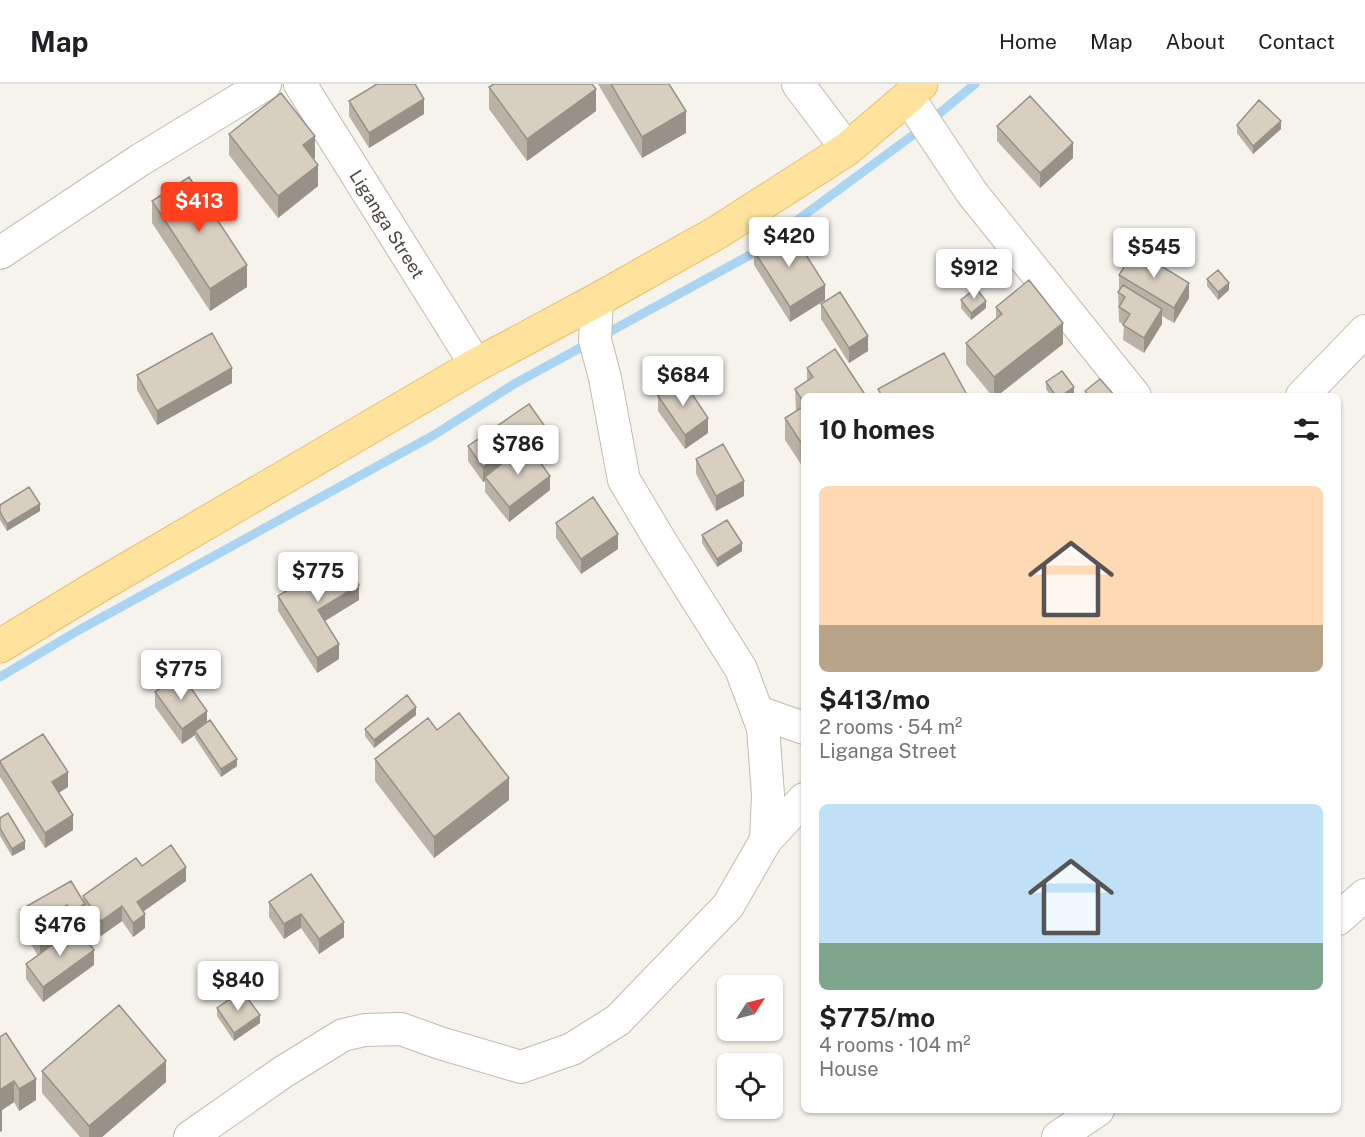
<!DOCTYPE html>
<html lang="en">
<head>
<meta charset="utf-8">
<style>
	body { margin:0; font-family:"Public Sans",sans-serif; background:#f2f2f2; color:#202124; height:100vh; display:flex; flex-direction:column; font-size:22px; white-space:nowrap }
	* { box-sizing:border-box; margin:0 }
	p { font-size:20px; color:#757577 }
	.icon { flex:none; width:33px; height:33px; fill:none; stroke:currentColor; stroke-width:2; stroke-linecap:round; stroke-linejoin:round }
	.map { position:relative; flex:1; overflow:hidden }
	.details { position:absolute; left:801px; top:309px; width:540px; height:720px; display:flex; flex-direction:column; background:#fff; border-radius:9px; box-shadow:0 2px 4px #0004 }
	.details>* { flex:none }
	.needle { width:39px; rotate:54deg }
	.tools { position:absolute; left:717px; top:891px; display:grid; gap:12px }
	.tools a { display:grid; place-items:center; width:66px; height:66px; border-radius:9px; background:#fff; box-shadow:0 2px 4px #0004; font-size:30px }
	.price { position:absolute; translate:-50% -51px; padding:0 14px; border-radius:6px; background:#fff; color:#222; font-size:20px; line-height:39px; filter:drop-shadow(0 2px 3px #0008) }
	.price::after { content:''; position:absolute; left:50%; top:36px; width:18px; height:14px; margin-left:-9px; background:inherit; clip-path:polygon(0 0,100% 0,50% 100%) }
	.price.on { background:#fc3f1d; color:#fff }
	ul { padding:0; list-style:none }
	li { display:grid; align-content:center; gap:12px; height:318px; padding:0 18px }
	li span { display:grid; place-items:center; height:186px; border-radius:9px; color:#555 }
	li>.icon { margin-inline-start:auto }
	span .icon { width:108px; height:108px; fill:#fffc; stroke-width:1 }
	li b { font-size:26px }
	h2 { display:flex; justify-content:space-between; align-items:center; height:72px; padding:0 18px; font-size:26px }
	header { display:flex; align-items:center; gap:36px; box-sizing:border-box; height:84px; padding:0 30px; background:#fff; border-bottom:2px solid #e0e0e0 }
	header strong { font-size:28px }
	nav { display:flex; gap:33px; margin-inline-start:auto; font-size:21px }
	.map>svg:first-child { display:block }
</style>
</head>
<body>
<header>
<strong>Map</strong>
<nav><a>Home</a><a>Map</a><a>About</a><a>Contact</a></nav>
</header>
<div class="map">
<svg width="1365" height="1053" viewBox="0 0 1365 1053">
	<rect width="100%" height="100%" fill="#f6f3ec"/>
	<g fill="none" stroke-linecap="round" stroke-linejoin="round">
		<path stroke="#a9d4f2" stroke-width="9" d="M 0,593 L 79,546 L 434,351 L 514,300 L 750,171 L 913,51 L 975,0"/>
		<g stroke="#c2bbae" stroke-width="34">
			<g id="minor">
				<path id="s1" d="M 300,0 L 476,281"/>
				<path d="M 798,0 L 847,65"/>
				<path d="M 908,13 L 972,109 L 1135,312"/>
				<path d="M 0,169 L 140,76 L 265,0"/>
				<path d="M 1302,312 L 1365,247"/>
				<path d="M 758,628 L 804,644"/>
				<path d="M 766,756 L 804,715"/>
				<path d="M 1338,835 L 1365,811"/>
				<path d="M 190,1053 L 283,988 L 343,951 L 365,946 L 401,945 L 440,959 L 521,983 L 572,965 L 618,936 L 728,822 L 766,756 L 768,711 L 763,644 L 741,585 L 661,458 L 624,396 L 605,294 L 595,256 L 597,216"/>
				<path d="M 1058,1053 L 1098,1026"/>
			</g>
		</g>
		<g stroke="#e6c16a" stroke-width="35">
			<path id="major" d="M 0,562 L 95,504 L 476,281 L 597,216 L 718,148 L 847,65 L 908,13 L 921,0"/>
		</g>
		<use href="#minor" stroke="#fff" stroke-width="32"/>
		<use href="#major" stroke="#ffe39c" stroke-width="33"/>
	</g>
	<path fill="#bab2a6" d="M 598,0 L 669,0 L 686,49 L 642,74 Z
		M 489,3 L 596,27 L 527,77 L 489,25 Z
		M 349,17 L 424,30 L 369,64 L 349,32 Z
		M 1237,41 L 1281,45 L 1253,70 L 1237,49 Z
		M 997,42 L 1073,74 L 1040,104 L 997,57 Z
		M 229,50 L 315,74 L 313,75 L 318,102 L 278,134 L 229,71 Z
		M 152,117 L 247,203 L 210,227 L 152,139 Z
		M 754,167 L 825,216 L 790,238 L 754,181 Z
		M 1119,191 L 1189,214 L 1174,239 L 1162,232 L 1162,240 L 1144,269 L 1123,256 L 1124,241 L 1119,238 L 1118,208 L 1119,206 Z
		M 1207,195 L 1229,206 L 1218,216 L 1207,202 Z
		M 961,216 L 986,224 L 971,236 L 961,224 Z
		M 821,220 L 868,267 L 849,279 L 821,235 Z
		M 996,223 L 1063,260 L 997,312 L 992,312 L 966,280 L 966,259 L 996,235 Z
		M 807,284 L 866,312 L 804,312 L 804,381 L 802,382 L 785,356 L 785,334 L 796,328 L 795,305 L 807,297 Z
		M 137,291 L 232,299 L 157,341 L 137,306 Z
		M 1046,298 L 1074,311 L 1072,312 L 1051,312 L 1046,305 Z
		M 658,312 L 708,349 L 685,365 L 658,327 Z
		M 544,356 L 530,365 L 550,406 L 509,438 L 485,408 L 485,397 L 483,398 L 468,377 L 468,362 Z
		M 696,375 L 744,412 L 716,427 L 696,390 Z
		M 0,421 L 40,427 L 7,447 L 0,436 Z
		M 556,439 L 618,465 L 581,490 L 556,454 Z
		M 702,451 L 742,467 L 717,483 L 702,459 Z
		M 278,512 L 359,516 L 325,537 L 339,575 L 317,589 L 278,527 Z
		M 151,585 L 190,594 L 186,597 L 207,638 L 237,682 L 221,693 L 195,654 L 195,651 L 182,660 L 155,623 L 155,608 L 160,605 L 151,593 Z
		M 416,631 L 374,664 L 365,652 L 365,645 Z
		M 437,646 L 509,716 L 434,774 L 375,697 L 375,675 Z
		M 0,677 L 68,703 L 58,709 L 73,746 L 45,764 L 0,693 Z
		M 0,734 L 25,765 L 12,772 L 0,752 Z
		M 142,782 L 186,797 L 144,827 L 145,844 L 133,853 L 122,837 L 101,852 L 85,828 L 85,835 L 71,843 L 67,836 L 49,846 L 53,861 L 94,881 L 43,918 L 26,895 L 26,880 L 38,872 L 20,841 L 20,826 L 83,818 L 83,812 Z
		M 311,790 L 344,853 L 319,870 L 301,844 L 284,855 L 269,833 L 269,818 Z
		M 217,924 L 260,939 L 234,957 L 217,932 Z
		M 0,953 L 36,1016 L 19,1027 L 14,1018 L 2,1026 L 2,1047 Z
		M 42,987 L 166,998 L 102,1053 L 80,1053 L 42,1009 Z"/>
	<path fill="#979187" d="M 596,5 L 596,27 L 527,77 L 527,55 Z
		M 424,15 L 424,30 L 369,64 L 369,49 Z
		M 686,27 L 686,49 L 642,74 L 642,53 Z
		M 1281,37 L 1281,45 L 1253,70 L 1253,62 Z
		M 315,52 L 315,74 L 303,83 L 303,61 Z
		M 1073,59 L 1073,74 L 1040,104 L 1040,89 Z
		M 318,81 L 318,102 L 278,134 L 278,112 Z
		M 247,181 L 247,203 L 210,227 L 210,205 Z
		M 1189,199 L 1189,214 L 1174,239 L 1174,224 Z
		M 1229,199 L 1229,206 L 1218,216 L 1218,208 Z
		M 825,201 L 825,216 L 790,238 L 790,223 Z
		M 986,217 L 986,224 L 971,236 L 971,229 Z
		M 1162,225 L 1162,240 L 1144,269 L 1144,254 Z
		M 1063,239 L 1063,260 L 997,312 L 994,312 L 994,293 Z
		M 868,252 L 868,267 L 849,279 L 849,264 Z
		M 232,284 L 232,299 L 157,341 L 157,327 Z
		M 1074,303 L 1074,311 L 1072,312 L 1061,312 Z
		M 708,334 L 708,349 L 685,365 L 685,351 Z
		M 544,341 L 544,356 L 487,396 L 485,393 L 485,397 L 483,398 L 483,383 Z
		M 804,359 L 804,381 L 802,382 L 802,360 Z
		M 550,392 L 550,406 L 509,438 L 509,423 Z
		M 744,397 L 744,412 L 716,427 L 716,412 Z
		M 40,420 L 40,427 L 7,447 L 7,440 Z
		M 618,450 L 618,465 L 581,490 L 581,475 Z
		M 742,459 L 742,467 L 717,483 L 717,475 Z
		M 359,501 L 359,516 L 318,541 L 318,526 Z
		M 339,560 L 339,575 L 317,589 L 317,574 Z
		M 190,587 L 190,594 L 165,612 L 165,605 Z
		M 416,623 L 416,631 L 374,664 L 374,656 Z
		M 207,627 L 207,642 L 195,647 L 195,651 L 182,660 L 182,645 Z
		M 237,675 L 237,682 L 221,693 L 221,685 Z
		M 68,688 L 68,703 L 52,713 L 52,698 Z
		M 509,694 L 509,716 L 434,774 L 434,753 Z
		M 73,731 L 73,746 L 45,764 L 45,749 Z
		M 25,757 L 25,765 L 12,772 L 12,765 Z
		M 186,783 L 186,797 L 137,832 L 137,818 Z
		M 85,820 L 85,835 L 71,843 L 71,828 Z
		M 67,821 L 67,836 L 43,850 L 43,835 Z
		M 122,822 L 122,837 L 101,852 L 101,837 Z
		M 145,830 L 145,844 L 133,853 L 133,839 Z
		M 301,830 L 301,844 L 284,855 L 284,840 Z
		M 344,838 L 344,853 L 319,870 L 319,855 Z
		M 53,852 L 53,867 L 40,875 L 40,860 Z
		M 94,866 L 94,881 L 43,918 L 43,903 Z
		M 260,931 L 260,939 L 234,957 L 234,949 Z
		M 166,977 L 166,998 L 102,1053 L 89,1053 L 89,1042 Z
		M 36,995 L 36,1016 L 19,1027 L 19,1005 Z
		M 14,997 L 14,1018 L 2,1026 L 2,1047 L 0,1048 L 0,1006 Z"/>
	<path fill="#d8cfc1" stroke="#979187" stroke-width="1.5" d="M 377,0 L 415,0 L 424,15 L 369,49 L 349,17 Z
		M 494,0 L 592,0 L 596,5 L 527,55 L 489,3 Z
		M 611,0 L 669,0 L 686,27 L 642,53 Z
		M 281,9 L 315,52 L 303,61 L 318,81 L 278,112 L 229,50 Z
		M 1030,12 L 1073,59 L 1040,89 L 997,42 Z
		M 1259,16 L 1281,37 L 1253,62 L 1237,41 Z
		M 189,93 L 247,181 L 210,205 L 152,117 Z
		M 789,144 L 825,201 L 790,223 L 754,167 Z
		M 1135,166 L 1189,199 L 1174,224 L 1119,191 Z
		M 1218,186 L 1229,199 L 1218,208 L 1207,195 Z
		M 1029,196 L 1063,239 L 994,293 L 966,259 L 1002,230 L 996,223 Z
		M 1123,201 L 1162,225 L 1144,254 L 1123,241 L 1130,230 L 1119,223 L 1125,213 L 1118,208 Z
		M 976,204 L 986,217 L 971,229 L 961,216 Z
		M 840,208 L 868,252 L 849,264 L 821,220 Z
		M 212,249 L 232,284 L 157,327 L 137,291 Z
		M 835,265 L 866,312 L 804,312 L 804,319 L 795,305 L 813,293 L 807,284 Z
		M 944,269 L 967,311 L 965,312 L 882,312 L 878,305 Z
		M 1062,287 L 1074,303 L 1061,312 L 1056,312 L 1046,298 Z
		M 682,295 L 708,334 L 685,351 L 658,312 Z
		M 1100,295 L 1115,312 L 1089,312 L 1085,307 Z
		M 529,320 L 544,341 L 483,383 L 468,362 Z
		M 804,322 L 804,359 L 802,360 L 785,334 Z
		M 527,360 L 550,392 L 509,423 L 485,393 Z
		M 723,360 L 744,397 L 716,412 L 696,375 Z
		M 29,403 L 40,420 L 7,440 L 0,428 L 0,421 Z
		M 593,413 L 618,450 L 581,475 L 556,439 Z
		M 727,436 L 742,459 L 717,475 L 702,451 Z
		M 341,473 L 359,501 L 318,526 L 339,560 L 317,574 L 278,512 Z
		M 176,567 L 190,587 L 182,592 L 181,590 L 163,602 L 151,585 Z
		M 181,590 L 207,627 L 182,645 L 155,608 Z
		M 407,611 L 416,623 L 374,656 L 365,645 Z
		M 459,629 L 509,694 L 434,753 L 375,675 L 428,634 L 437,646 Z
		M 210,636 L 237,675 L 221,685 L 195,647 Z
		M 43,650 L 68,688 L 52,698 L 73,731 L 45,749 L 0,678 L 0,677 Z
		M 8,729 L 25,757 L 12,765 L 0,744 L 0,734 Z
		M 171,761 L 186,783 L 137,818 L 145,830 L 133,839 L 122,822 L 101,837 L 83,812 L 136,774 L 142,782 Z
		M 311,790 L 344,838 L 319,855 L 301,830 L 284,840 L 269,818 Z
		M 71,797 L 85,820 L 71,828 L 67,821 L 43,835 L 53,852 L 40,860 L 20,826 Z
		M 77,843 L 94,866 L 43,903 L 26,880 Z
		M 242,907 L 260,931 L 234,949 L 217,924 Z
		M 119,921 L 166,977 L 89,1042 L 42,987 Z
		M 6,949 L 36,995 L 19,1005 L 14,997 L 0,1006 L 0,953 Z"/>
	<g text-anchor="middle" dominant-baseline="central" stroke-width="6" stroke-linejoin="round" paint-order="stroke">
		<g font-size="18" fill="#4b4439" stroke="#fff">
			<text stroke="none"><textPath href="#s1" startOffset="165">Liganga Street</textPath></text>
		</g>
	</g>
</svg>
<div class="tools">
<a><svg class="needle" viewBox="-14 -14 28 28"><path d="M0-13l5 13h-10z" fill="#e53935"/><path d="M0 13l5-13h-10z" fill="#757577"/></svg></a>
<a><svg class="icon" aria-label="locate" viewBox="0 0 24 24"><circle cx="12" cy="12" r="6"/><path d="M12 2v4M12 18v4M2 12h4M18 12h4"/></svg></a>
</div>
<b class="price on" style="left:199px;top:149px">$413</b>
<b class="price" style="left:789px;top:184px">$420</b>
<b class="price" style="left:1154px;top:195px">$545</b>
<b class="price" style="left:974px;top:216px">$912</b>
<b class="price" style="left:683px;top:323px">$684</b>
<b class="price" style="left:518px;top:392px">$786</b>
<b class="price" style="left:318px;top:519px">$775</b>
<b class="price" style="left:181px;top:617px">$775</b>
<b class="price" style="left:60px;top:873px">$476</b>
<b class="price" style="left:238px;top:928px">$840</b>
<section class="details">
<h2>10 homes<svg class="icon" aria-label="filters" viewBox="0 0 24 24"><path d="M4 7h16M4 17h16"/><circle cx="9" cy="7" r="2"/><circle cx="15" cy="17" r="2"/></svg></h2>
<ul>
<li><span style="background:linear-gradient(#ffd9b3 75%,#b9a48a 0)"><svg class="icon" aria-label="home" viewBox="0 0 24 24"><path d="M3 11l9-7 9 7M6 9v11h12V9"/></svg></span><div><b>$413/mo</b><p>2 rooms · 54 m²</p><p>Liganga Street</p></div></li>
<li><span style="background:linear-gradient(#bfe0f5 75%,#7fa58c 0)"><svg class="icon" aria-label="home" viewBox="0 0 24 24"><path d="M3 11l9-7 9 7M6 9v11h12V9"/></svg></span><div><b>$775/mo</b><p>4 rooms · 104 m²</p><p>House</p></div></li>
</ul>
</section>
</div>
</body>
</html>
